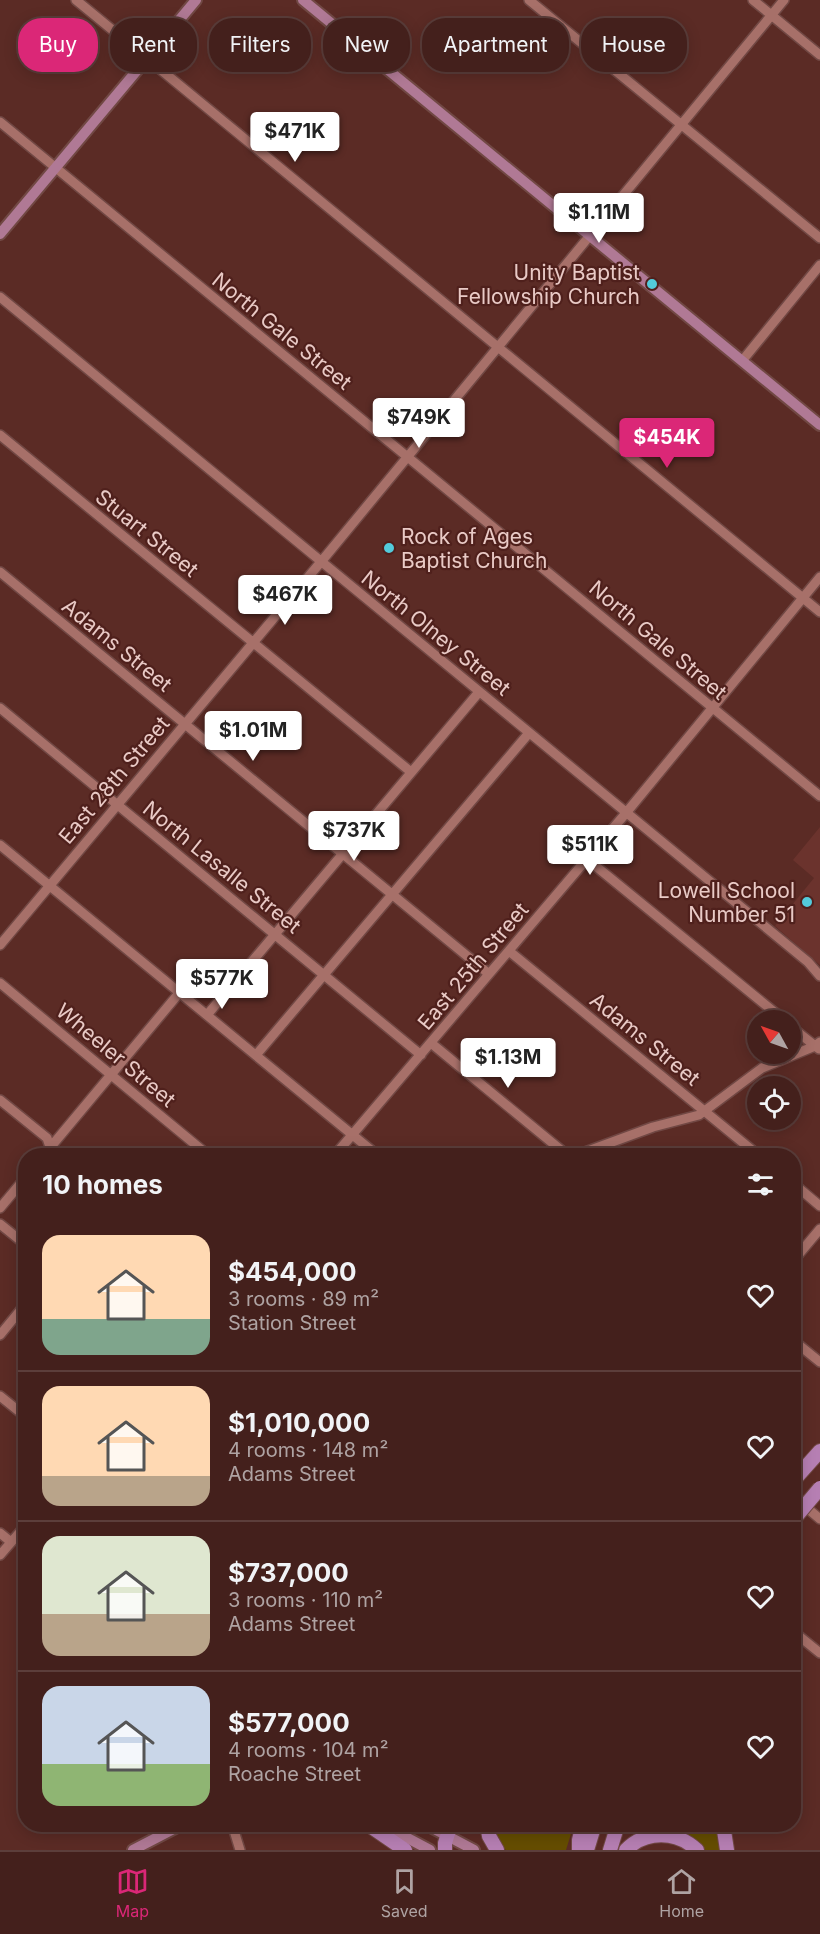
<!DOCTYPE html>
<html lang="en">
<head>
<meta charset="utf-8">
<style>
	body { margin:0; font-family:Inter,sans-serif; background:#4b2825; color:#f1f3f6; height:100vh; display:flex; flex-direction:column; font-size:22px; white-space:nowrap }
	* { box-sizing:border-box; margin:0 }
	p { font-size:20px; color:#afa3a3 }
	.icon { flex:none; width:33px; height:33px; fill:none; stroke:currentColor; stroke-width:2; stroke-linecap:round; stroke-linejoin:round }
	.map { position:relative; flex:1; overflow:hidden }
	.panel { position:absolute; left:18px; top:1148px; width:783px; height:684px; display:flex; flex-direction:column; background:#44201c; border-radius:24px; box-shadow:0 3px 15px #0003,0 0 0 2px #5c3e3b }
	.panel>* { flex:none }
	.top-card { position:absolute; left:18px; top:18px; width:784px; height:54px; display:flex; gap:12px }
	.needle { width:39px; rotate:310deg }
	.tools { position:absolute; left:747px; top:1010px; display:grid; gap:12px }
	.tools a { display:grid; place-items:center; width:54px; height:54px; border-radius:50%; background:#44201c; box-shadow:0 3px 15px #0003,0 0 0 2px #5c3e3b; font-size:30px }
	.price { position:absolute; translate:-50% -51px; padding:0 14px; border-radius:6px; background:#fff; color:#222; font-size:20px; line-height:39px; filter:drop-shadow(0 2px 3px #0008) }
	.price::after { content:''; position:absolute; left:50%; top:36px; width:18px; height:14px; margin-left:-9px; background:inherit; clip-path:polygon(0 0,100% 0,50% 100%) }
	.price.current { background:#db2777; color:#fff }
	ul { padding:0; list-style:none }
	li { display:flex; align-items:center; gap:18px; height:150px; padding:0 24px }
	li+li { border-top:2px solid #5c3e3b }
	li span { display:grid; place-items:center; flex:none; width:168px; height:120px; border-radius:18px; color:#555 }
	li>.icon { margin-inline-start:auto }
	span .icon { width:72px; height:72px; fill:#fffc; stroke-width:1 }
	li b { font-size:26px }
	h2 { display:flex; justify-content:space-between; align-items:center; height:72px; padding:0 24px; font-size:26px }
	.chip { padding:0 21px; border-radius:24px; background:#44201c; box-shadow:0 3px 15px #0003,0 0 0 2px #5c3e3b; font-size:21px; line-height:54px }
	.chip.current { background:#db2777; color:#fff }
	.menu { display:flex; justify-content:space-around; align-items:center; height:84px; border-top:2px solid #5c3e3b; background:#44201c; font-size:16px; color:#afa3a3 }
	.menu a { display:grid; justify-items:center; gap:3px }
	.menu .current { color:#db2777 }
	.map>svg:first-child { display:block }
</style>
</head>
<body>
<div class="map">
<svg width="820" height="1850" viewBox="0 0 820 1850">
	<rect width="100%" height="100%" fill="#5b2b25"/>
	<path fill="#6b332d" d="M 820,827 L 820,965 L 775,926 L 814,878 L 793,860 Z"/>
	<path fill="#654d00" d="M 491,1824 L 574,1824 L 566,1850 L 506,1850 L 500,1845 Z
		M 634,1824 L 718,1824 L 723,1850 L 703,1850 C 677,1823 668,1826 634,1834 L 631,1832 Z"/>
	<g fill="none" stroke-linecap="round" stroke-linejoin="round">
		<g stroke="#714844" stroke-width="12">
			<path id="minor" d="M 76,0 L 820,612
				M 529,0 L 820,238
				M 753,0 L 820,55
				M 0,122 L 820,796
				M 0,297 L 808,962 L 820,976
				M 742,361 L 820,265
				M 0,435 L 411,772
				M 0,572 L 489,974
				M 0,708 L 421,1055
				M 0,845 L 377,1155
				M 587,859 L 784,1020
				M 0,945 L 325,557 L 784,0
				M 509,951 L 758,1155
				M 0,983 L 208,1155
				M 207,1015 L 479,692
				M 790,1026 L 819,1049
				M 431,1043 L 567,1155
				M 256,1055 L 529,733
				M 0,1100 L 47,1138 L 50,1147
				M 44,1155 L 180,992
				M 335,1155 L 626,813 L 820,577
				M 577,1155 L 653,1127 L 699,1115 L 762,1068 L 815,1046 L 820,1042
				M 794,1184 L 820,1206
				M 0,1208 L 26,1177
				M 0,1224 L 26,1245
				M 794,1260 L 820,1229
				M 0,1335 L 23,1307
				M 794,1341 L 820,1362
				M 0,1396 L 26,1417
				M 794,1497 L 820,1519
				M 0,1533 L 11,1542
				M 0,1555 L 26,1525
				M 794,1632 L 820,1653
				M 232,1824 L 240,1850"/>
		</g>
		<g stroke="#714844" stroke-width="14">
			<path id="major" d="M 303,0 L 820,425
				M 0,234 L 196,0
				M 381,1824 L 430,1850
				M 425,1824 L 474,1850
				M 133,1850 L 183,1824"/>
		</g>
		<g stroke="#714844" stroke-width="16">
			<path id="highway" d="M 794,1480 L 820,1451
				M 367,1824 L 405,1850
				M 487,1824 L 489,1836 L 497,1850
				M 723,1824 L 727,1850
				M 445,1850 L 445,1843 L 451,1824
				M 579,1850 L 579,1840 L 583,1824
				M 587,1850 L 595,1824
				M 610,1850 L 618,1824
				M 626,1850 C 646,1830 677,1831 697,1850"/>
		</g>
		<use href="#minor" stroke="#a77069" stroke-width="9"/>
		<use href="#major" stroke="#b07995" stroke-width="10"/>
		<use href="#highway" stroke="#b67fb3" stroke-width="14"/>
		<g stroke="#714844" stroke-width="16" stroke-linecap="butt">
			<path id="highway-bridge" d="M 794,1519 L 820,1488"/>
		</g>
		<use href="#highway-bridge" stroke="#b67fb3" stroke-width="14"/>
	</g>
	<g fill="#53cbdb" stroke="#4f201c" stroke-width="2">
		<circle cx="652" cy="284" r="6"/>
		<circle cx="389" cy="548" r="6"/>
		<circle cx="807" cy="902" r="6"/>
	</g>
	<g text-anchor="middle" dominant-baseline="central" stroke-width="4.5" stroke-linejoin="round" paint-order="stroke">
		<g font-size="21" fill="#e9cac6" stroke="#4f201c" text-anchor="end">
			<text x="640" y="272">Unity Baptist<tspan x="640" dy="24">Fellowship Church</tspan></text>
			<text x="401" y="536" text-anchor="start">Rock of Ages<tspan x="401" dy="24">Baptist Church</tspan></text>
			<text x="795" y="890">Lowell School<tspan x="795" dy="24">Number 51</tspan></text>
		</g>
		<g font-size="21" fill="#e9cac6" stroke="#4f201c">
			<text transform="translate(282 331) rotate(39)">North Gale Street</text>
			<text transform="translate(147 533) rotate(39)">Stuart Street</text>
			<text transform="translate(436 633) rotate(39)">North Olney Street</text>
			<text transform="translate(658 640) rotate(40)">North Gale Street</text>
			<text transform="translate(117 645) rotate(39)">Adams Street</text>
			<text transform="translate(114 780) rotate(-50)">East 28th Street</text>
			<text transform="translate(222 867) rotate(39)">North Lasalle Street</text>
			<text transform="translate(473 966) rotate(-50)">East 25th Street</text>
			<text transform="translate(645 1039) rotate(39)">Adams Street</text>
			<text transform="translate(116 1055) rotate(40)">Wheeler Street</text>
		</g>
	</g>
</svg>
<div class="tools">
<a><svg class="needle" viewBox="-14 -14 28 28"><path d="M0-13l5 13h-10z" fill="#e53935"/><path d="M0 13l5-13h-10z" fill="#afa3a3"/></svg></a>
<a><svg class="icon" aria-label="locate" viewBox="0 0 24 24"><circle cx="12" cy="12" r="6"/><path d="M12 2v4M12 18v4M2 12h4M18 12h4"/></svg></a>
</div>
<b class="price" style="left:295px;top:163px">$471K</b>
<b class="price" style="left:599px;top:244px">$1.11M</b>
<b class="price" style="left:419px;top:449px">$749K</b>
<b class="price current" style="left:667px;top:469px">$454K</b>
<b class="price" style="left:285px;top:626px">$467K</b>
<b class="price" style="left:253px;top:762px">$1.01M</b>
<b class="price" style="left:354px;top:862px">$737K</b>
<b class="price" style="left:590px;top:876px">$511K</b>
<b class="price" style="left:222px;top:1010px">$577K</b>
<b class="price" style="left:508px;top:1089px">$1.13M</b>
<div class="top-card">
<a class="chip current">Buy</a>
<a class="chip">Rent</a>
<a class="chip">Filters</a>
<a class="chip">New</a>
<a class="chip">Apartment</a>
<a class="chip">House</a>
</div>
<section class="panel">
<h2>10 homes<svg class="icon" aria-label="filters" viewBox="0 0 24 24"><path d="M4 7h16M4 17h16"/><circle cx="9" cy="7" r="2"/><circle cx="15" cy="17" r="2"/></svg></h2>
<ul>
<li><span style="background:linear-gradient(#ffd9b3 70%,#7fa58c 0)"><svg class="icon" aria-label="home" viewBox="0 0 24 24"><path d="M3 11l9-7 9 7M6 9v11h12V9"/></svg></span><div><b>$454,000</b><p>3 rooms · 89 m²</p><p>Station Street</p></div><svg class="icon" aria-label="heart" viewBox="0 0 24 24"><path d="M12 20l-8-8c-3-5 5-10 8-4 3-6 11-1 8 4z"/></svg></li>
<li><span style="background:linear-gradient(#ffd9b3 75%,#b9a48a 0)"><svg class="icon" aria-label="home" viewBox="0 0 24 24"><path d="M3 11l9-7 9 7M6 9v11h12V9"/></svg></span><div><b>$1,010,000</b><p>4 rooms · 148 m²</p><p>Adams Street</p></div><svg class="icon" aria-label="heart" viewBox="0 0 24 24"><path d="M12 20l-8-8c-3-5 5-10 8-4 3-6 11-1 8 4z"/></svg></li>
<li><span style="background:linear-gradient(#dfe7d0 65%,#b9a48a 0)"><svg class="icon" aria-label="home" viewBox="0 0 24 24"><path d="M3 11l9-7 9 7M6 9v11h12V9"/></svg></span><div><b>$737,000</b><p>3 rooms · 110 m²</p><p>Adams Street</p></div><svg class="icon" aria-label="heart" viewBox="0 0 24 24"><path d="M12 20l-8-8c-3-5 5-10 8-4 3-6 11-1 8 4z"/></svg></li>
<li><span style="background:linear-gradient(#c9d6e8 65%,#8fb573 0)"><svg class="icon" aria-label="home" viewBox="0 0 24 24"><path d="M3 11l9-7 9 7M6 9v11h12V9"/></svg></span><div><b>$577,000</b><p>4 rooms · 104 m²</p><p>Roache Street</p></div><svg class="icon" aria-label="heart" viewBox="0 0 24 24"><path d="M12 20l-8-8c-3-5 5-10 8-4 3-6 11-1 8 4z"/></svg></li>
</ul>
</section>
</div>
<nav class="menu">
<a class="current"><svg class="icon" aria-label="map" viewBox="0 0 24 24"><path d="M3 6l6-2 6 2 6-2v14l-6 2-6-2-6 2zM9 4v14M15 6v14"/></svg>Map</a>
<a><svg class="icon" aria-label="saved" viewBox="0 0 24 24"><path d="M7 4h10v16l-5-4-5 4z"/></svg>Saved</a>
<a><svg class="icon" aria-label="home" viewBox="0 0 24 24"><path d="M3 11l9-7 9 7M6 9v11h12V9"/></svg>Home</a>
</nav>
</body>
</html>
